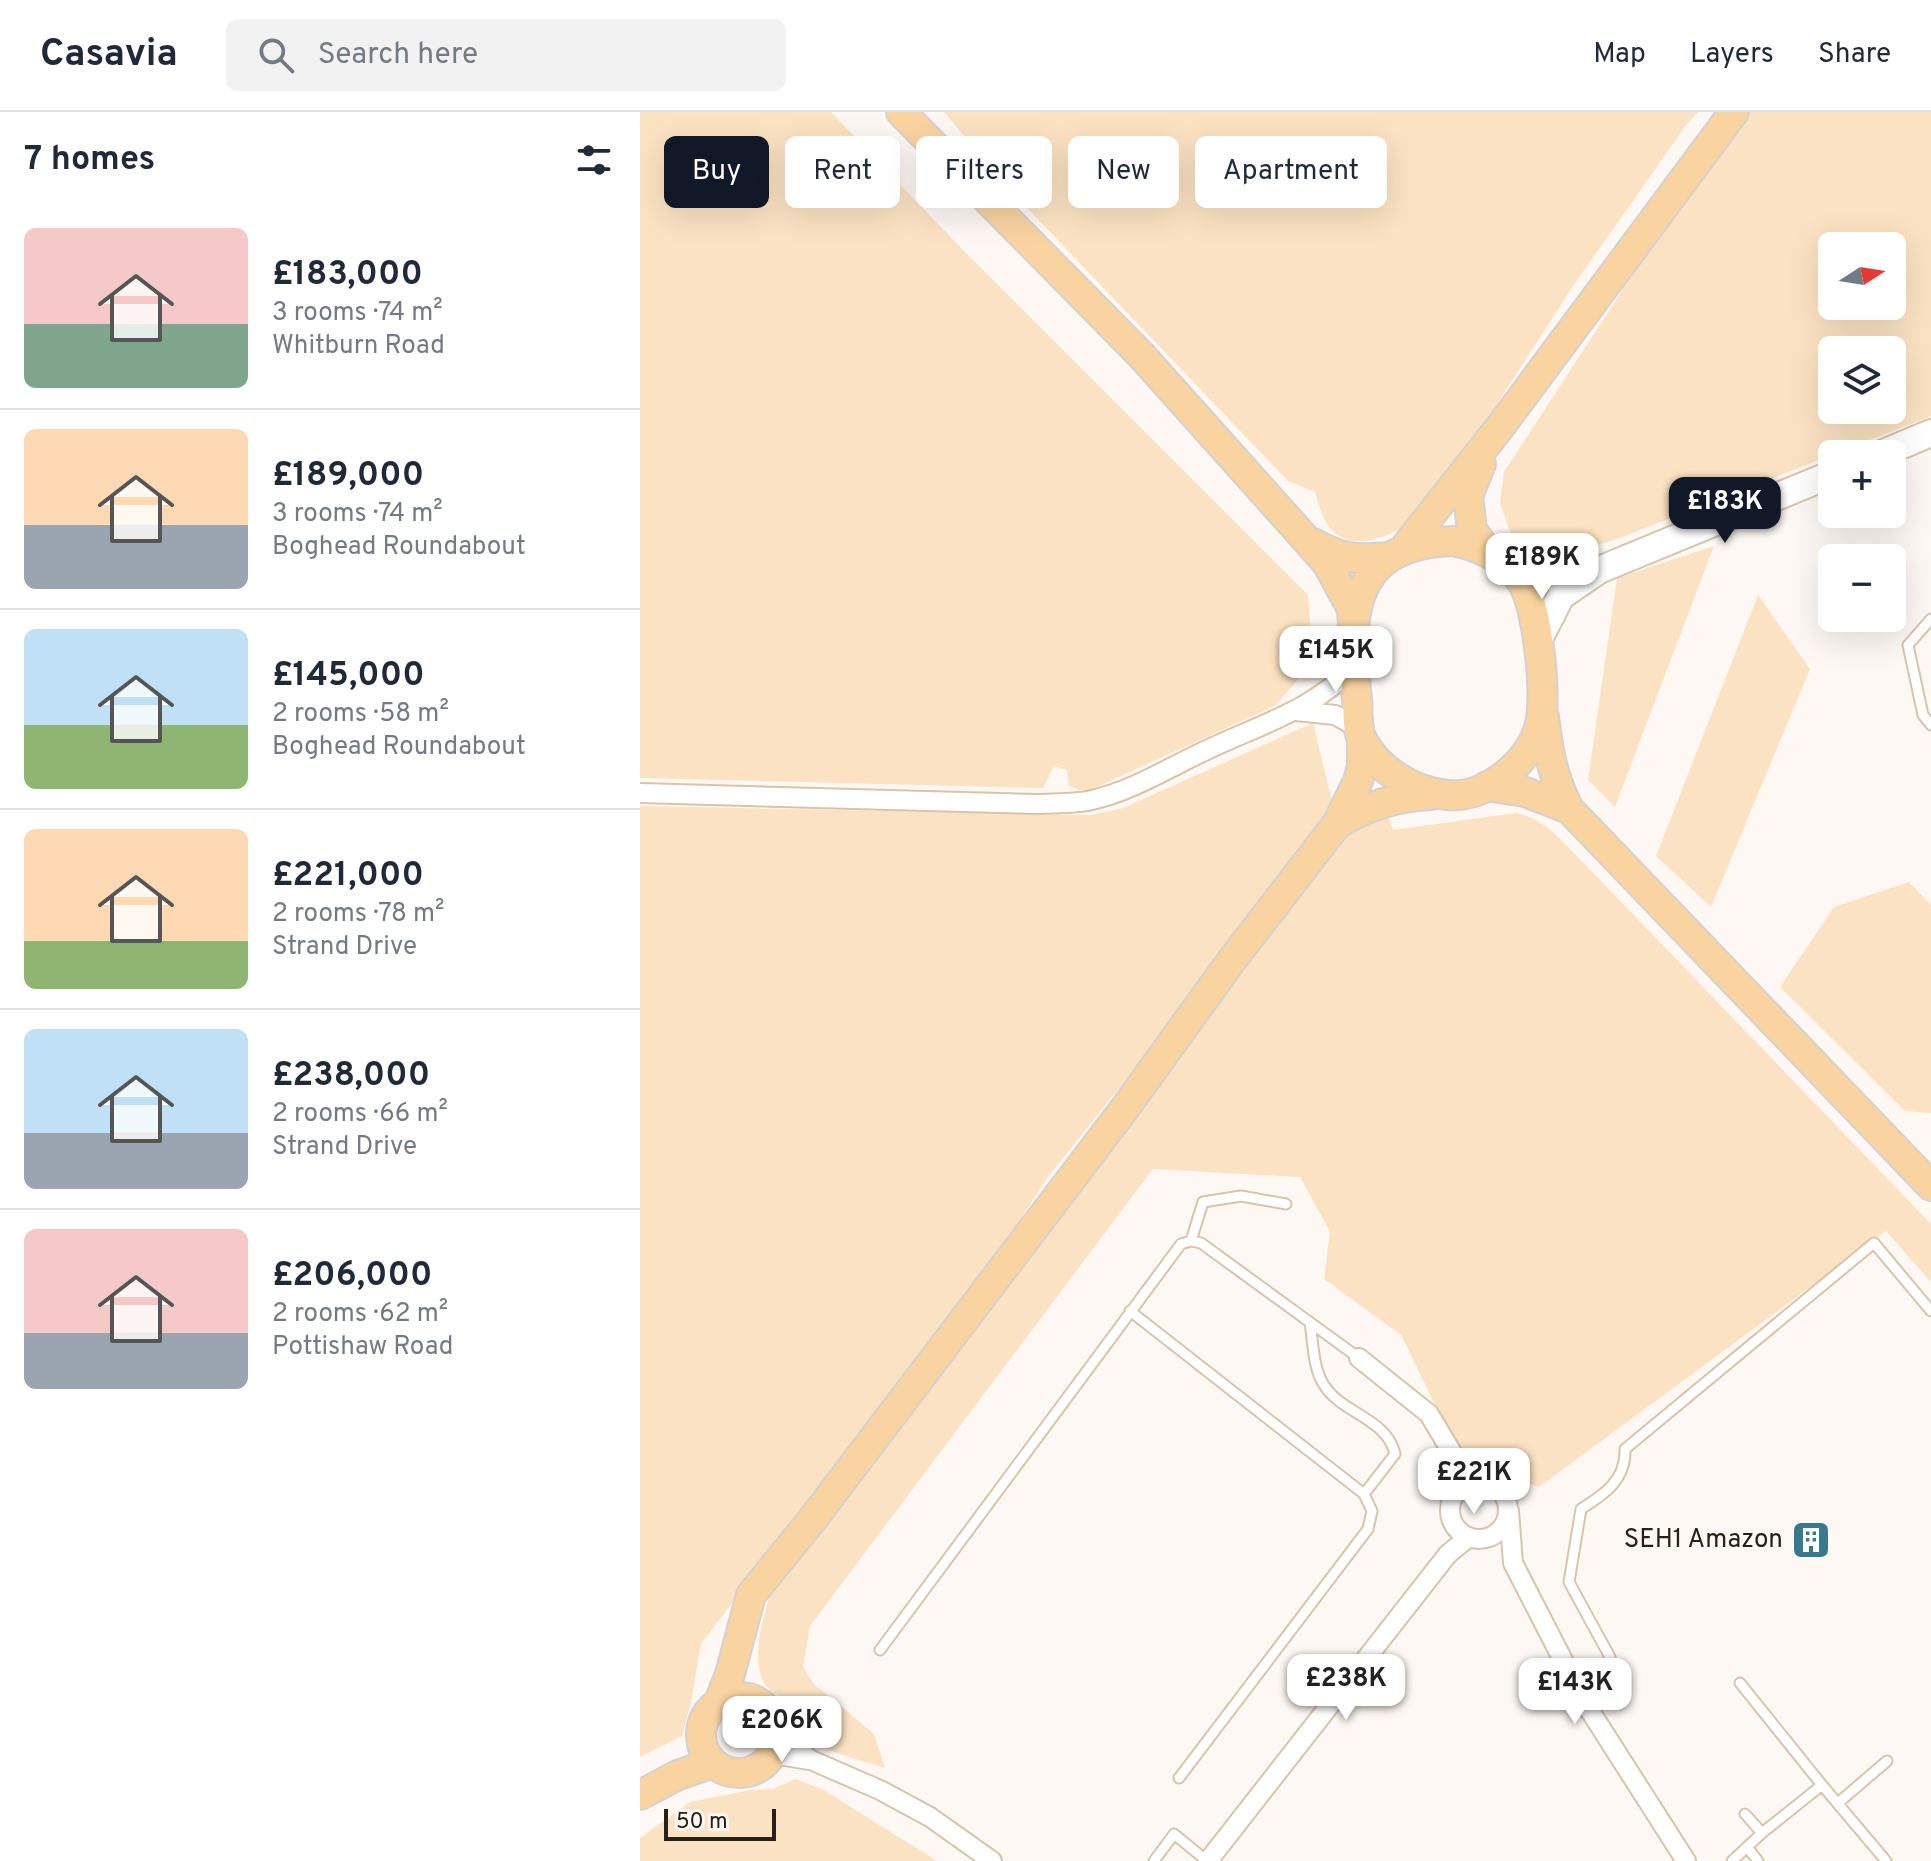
<!DOCTYPE html>
<html lang="en">
<head>
<meta charset="utf-8">
<style>
	body { margin:0; font-family:Overpass,sans-serif; background:#f2f2f3; color:#1f2937; height:100vh; display:flex; flex-direction:column; font-size:30px; white-space:nowrap }
	* { box-sizing:border-box; margin:0 }
	p { font-size:26px; color:#747a83 }
	.icon { flex:none; width:44px; height:44px; fill:none; stroke:currentColor; stroke-width:2; stroke-linecap:round; stroke-linejoin:round }
	.map { position:relative; flex:1; overflow:hidden }
	.details { display:flex; flex-direction:column; background:#fff; width:640px }
	.details>* { flex:none }
	.guide { position:absolute; left:24px; top:24px; width:760px; height:72px; display:flex; gap:16px }
	.needle { width:52px; rotate:78deg }
	.tools { position:absolute; left:1178px; top:120px; display:grid; gap:16px }
	.tools a { display:grid; place-items:center; width:88px; height:88px; border-radius:12px; background:#fff; box-shadow:0 8px 32px #0002; font-size:40px }
	.scale { position:absolute; left:24px; bottom:20px; width:112px; box-sizing:border-box; padding-left:8px; border:4px solid #282016; border-top:0; font-size:22px; line-height:28px; white-space:nowrap; color:#282016; -webkit-text-stroke:6px #fdf8f3; paint-order:stroke }
	.price { position:absolute; translate:-50% -68px; padding:0 18px; border-radius:16px; background:#fff; color:#222; font-size:26px; line-height:52px; filter:drop-shadow(0 2px 4px #0008) }
	.price::after { content:''; position:absolute; left:50%; top:48px; width:24px; height:18px; margin-left:-12px; background:inherit; clip-path:polygon(0 0,100% 0,50% 100%) }
	.price.selected { background:#111827; color:#fff }
	ul { padding:0; list-style:none }
	li { display:flex; align-items:center; gap:24px; height:200px; padding:0 24px }
	li+li { border-top:2px solid #e0e1e3 }
	li span { display:grid; place-items:center; flex:none; width:224px; height:160px; border-radius:12px; color:#555 }
	li>.icon { margin-inline-start:auto }
	span .icon { width:96px; height:96px; fill:#fffc; stroke-width:1 }
	li b { font-size:34px }
	h2 { display:flex; justify-content:space-between; align-items:center; height:96px; padding:0 24px; font-size:34px }
	.pill { padding:0 28px; border-radius:12px; background:#fff; box-shadow:0 8px 32px #0002; font-size:28px; line-height:72px }
	.pill.selected { background:#111827; color:#fff }
	header { display:flex; align-items:center; gap:48px; box-sizing:border-box; height:112px; padding:0 40px; background:#fff; border-bottom:2px solid #e0e1e3 }
	header strong { font-size:38px }
	nav { display:flex; gap:44px; margin-inline-start:auto; font-size:28px }
	.search { width:560px; height:72px; background:#f2f2f3; display:flex; align-items:center; gap:20px; box-sizing:border-box; padding:0 28px; border-radius:12px; color:#747a83; font-size:30px }
	main { display:flex; flex:1; min-height:0 }
	.map>svg:first-child { display:block }
</style>
</head>
<body>
<header>
<strong>Casavia</strong>
<div class="search"><svg class="icon" aria-label="search" viewBox="0 0 24 24"><circle cx="10" cy="10" r="6"/><path d="M15 15l6 6"/></svg>Search here</div>
<nav><a>Map</a><a>Layers</a><a>Share</a></nav>
</header>
<main>
<section class="details">
<h2>7 homes<svg class="icon" aria-label="filters" viewBox="0 0 24 24"><path d="M4 7h16M4 17h16"/><circle cx="9" cy="7" r="2"/><circle cx="15" cy="17" r="2"/></svg></h2>
<ul>
<li><span style="background:linear-gradient(#f6c9c9 60%,#7fa58c 0)"><svg class="icon" aria-label="home" viewBox="0 0 24 24"><path d="M3 11l9-7 9 7M6 9v11h12V9"/></svg></span><div><b>£183,000</b><p>3 rooms · 74 m²</p><p>Whitburn Road</p></div></li>
<li><span style="background:linear-gradient(#ffd9b3 60%,#9aa5b1 0)"><svg class="icon" aria-label="home" viewBox="0 0 24 24"><path d="M3 11l9-7 9 7M6 9v11h12V9"/></svg></span><div><b>£189,000</b><p>3 rooms · 74 m²</p><p>Boghead Roundabout</p></div></li>
<li><span style="background:linear-gradient(#bfe0f5 60%,#8fb573 0)"><svg class="icon" aria-label="home" viewBox="0 0 24 24"><path d="M3 11l9-7 9 7M6 9v11h12V9"/></svg></span><div><b>£145,000</b><p>2 rooms · 58 m²</p><p>Boghead Roundabout</p></div></li>
<li><span style="background:linear-gradient(#ffd9b3 70%,#8fb573 0)"><svg class="icon" aria-label="home" viewBox="0 0 24 24"><path d="M3 11l9-7 9 7M6 9v11h12V9"/></svg></span><div><b>£221,000</b><p>2 rooms · 78 m²</p><p>Strand Drive</p></div></li>
<li><span style="background:linear-gradient(#bfe0f5 65%,#9aa5b1 0)"><svg class="icon" aria-label="home" viewBox="0 0 24 24"><path d="M3 11l9-7 9 7M6 9v11h12V9"/></svg></span><div><b>£238,000</b><p>2 rooms · 66 m²</p><p>Strand Drive</p></div></li>
<li><span style="background:linear-gradient(#f6c9c9 65%,#9aa5b1 0)"><svg class="icon" aria-label="home" viewBox="0 0 24 24"><path d="M3 11l9-7 9 7M6 9v11h12V9"/></svg></span><div><b>£206,000</b><p>2 rooms · 62 m²</p><p>Pottishaw Road</p></div></li>
</ul>
</section>
<div class="map">
<svg width="1291" height="1749" viewBox="0 0 1291 1749">
	<rect width="100%" height="100%" fill="#fdf8f3"/>
	<path fill="#fbe2c2" fill-rule="evenodd" d="M 0,0 L 191,0 L 318,133 L 668,483 L 673,550 L 635,594 L 450,678 L 439,678 L 429,674 L 427,658 L 414,654 L 403,676 L 0,666 Z
		M 304,0 L 1058,0 L 1047,12 L 933,174 L 853,298 L 767,413 C 746,426 710,440 690,416 C 682,406 679,392 675,380 L 648,369 L 367,75 Z
		M 1109,0 L 1291,0 L 1291,304 L 980,426 C 935,440 913,446 871,422 L 860,391 L 864,360 L 1004,145 ZM 1192,134 L 1252,134 L 1252,194 L 1192,194 ZM 1192,238 L 1252,238 L 1252,298 L 1192,298 Z
		M 1074,434 L 975,695 L 948,668 L 977,466 Z
		M 1118,483 L 1170,557 L 1071,795 L 1016,744 Z
		M 673,611 L 693,692 L 484,970 L 407,1066 L 377,1113 L 61,1532 L 51,1590 L 42,1624 L 0,1645 L 0,694 L 451,703 L 483,696 Z
		M 876,701 C 903,706 918,725 937,744 L 1291,1112 L 1291,1170 L 1246,1119 L 899,1375 L 823,1350 L 761,1223 L 684,1167 L 690,1120 L 660,1065 L 513,1057 L 170,1514 L 163,1555 L 174,1572 L 234,1622 L 245,1656 C 218,1647 181,1640 160,1620 C 152,1612 149,1598 142,1588 C 137,1582 128,1578 124,1571 C 110,1546 124,1500 133,1475 L 476,1032 L 641,807 L 702,729 L 715,717 L 748,703 L 753,718 Z
		M 1269,770 L 1291,793 L 1291,1001 L 1265,999 L 1140,875 L 1194,795 Z
		M 155,1667 L 184,1678 L 297,1749 L 0,1749 L 0,1726 L 50,1690 L 110,1678 L 133,1677 Z"/>
	<g fill="none" stroke-linecap="round" stroke-linejoin="round">
		<g stroke="#d9c4aa" stroke-width="13">
			<path id="service" d="M 1291,507 L 1268,533 L 1283,603 L 1291,613
				M 551,1129 L 563,1090 L 601,1084 L 646,1092
				M 490,1199 L 724,1382 L 732,1399 L 728,1417 L 539,1666
				M 670,1210 C 673,1229 673,1257 684,1273 C 702,1302 747,1306 755,1342 L 724,1382
				M 240,1538 L 541,1132 L 551,1129 L 561,1131 L 719,1246
				M 1100,1571 L 1182,1673 L 1122,1721
				M 943,1586 C 957,1573 971,1566 970,1545 L 929,1470 L 941,1397 C 965,1382 986,1368 985,1337 L 1234,1131 L 1291,1199
				M 1182,1673 L 1246,1749
				M 1198,1691 L 1247,1649
				M 1107,1735 L 1118,1749
				M 514,1749 L 534,1722 L 567,1749
				M 1092,1749 L 1122,1721 L 1105,1702"/>
		</g>
		<g stroke="#d9c4aa" stroke-width="22">
			<path id="minor" d="M 656,599 L 695,603 L 719,616
				M 0,681 L 397,692 C 415,691 435,692 452,688 C 495,678 531,654 571,636 C 622,612 675,597 714,554
				M 719,1246 L 789,1302 L 814,1344 L 843,1368
				M810 1398a29 29 0 1 1 58 0a29 29 0 1 1-58 0Z
				M 869,1399 L 873,1451 L 945,1591 L 1046,1749
				M 138,1622 L 171,1648 L 240,1678 L 290,1705 L 352,1749
				M 133,1642 L 169,1648
				M 568,1749 L 808,1442 L 829,1425"/>
		</g>
		<g stroke="#d9c4aa" stroke-width="30">
			<path id="secondary" d="M 1241,342 L 1291,321
				M 859,446 L 909,465 L 952,460
				M 899,527 L 921,484 L 959,458 L 1192,362"/>
		</g>
		<g stroke="#d4d2d0" stroke-width="32">
			<path id="primary" d="M 261,0 L 501,243 L 687,451 L 712,497 L 713,514
				M 841,352 L 828,384 L 832,418 L 849,441
				M 813,429 C 839,434 869,448 883,472 C 898,497 908,589 899,616 C 888,651 846,687 807,683 C 773,679 739,659 723,629 C 716,617 718,600 717,587 C 713,546 706,492 735,458 C 754,436 786,430 813,429 Z
				M 673,431 C 702,447 716,448 749,445
				M 763,438 L 860,315 L 1094,0
				M 904,605 C 909,641 912,664 929,697 L 1291,1074
				M 847,674 L 885,680 L 929,697
				M 697,712 C 727,694 756,684 791,683
				M61 1623a38 38 0 1 1 76 0a38 38 0 1 1-76 0Z
				M 79,1590 L 90,1562 L 111,1483 L 172,1408 L 485,996 L 592,848 L 697,712 L 718,669 L 722,654 L 722,627
				M 0,1683 L 38,1663 L 73,1651"/>
		</g>
		<use href="#service" stroke="#fff" stroke-width="9"/>
		<use href="#minor" stroke="#fff" stroke-width="18"/>
		<use href="#secondary" stroke="#fff" stroke-width="26"/>
		<use href="#primary" stroke="#f9d4a1" stroke-width="28"/>
	</g>
	<defs>
		<g id="building-square" transform="scale(2)"><rect x="-9" y="-9" width="18" height="18" rx="4" fill="#39788d" stroke="#fdf8f3"/><path d="M-4-6H4V6H1V3H-1V6H-4ZM-2.5-4.3h1.7v1.8h-1.7ZM.8-4.3h1.7v1.8H.8ZM-2.5-1h1.7V.8h-1.7ZM.8-1h1.7V.8H.8Z" fill="#fff"/></g>
	</defs>
	<g fill-rule="evenodd">
		<use href="#building-square" x="1171" y="1428"/>
	</g>
	<g text-anchor="middle" dominant-baseline="central" stroke-width="8" stroke-linejoin="round" paint-order="stroke">
		<g font-size="26" fill="#282016" stroke="#fdf8f3" text-anchor="end">
			<text x="1143" y="1428">SEH1 Amazon</text>
		</g>
	</g>
</svg>
<div class="tools">
<a><svg class="needle" viewBox="-14 -14 28 28"><path d="M0-13l5 13h-10z" fill="#e53935"/><path d="M0 13l5-13h-10z" fill="#747a83"/></svg></a>
<a><svg class="icon" aria-label="layers" viewBox="0 0 24 24"><path d="M12 4l9 5-9 5-9-5zM3 14l9 5 9-5"/></svg></a>
<a>+</a>
<a>−</a>
</div>
<div class="scale">50 m</div>
<b class="price selected" style="left:1085px;top:433px">£183K</b>
<b class="price" style="left:902px;top:489px">£189K</b>
<b class="price" style="left:696px;top:582px">£145K</b>
<b class="price" style="left:834px;top:1404px">£221K</b>
<b class="price" style="left:706px;top:1610px">£238K</b>
<b class="price" style="left:935px;top:1614px">£143K</b>
<b class="price" style="left:142px;top:1652px">£206K</b>
<div class="guide">
<a class="pill selected">Buy</a>
<a class="pill">Rent</a>
<a class="pill">Filters</a>
<a class="pill">New</a>
<a class="pill">Apartment</a>
</div>
</div>
</main>
</body>
</html>
